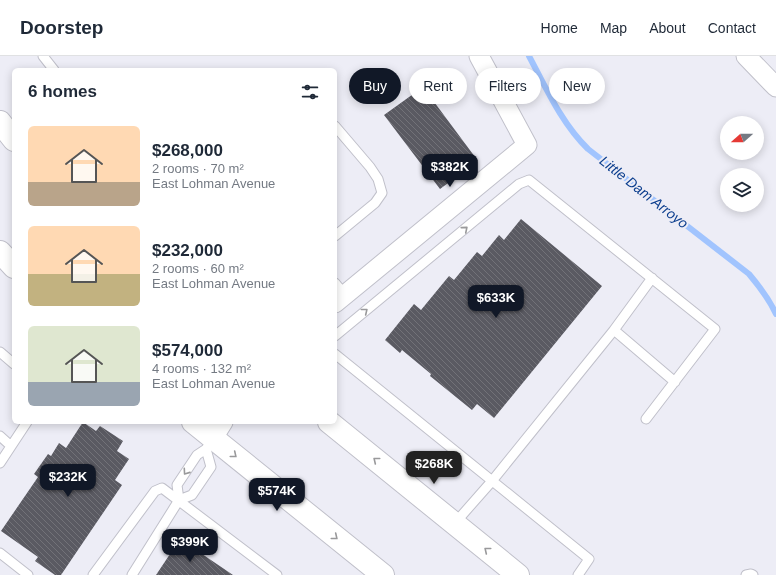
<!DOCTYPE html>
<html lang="en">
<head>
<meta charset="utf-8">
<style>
	body { margin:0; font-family:Helvetica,sans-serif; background:#f2f2f3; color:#1f2937; height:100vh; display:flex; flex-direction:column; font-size:15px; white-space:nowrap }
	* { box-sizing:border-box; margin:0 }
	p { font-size:13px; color:#747a83 }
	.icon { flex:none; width:22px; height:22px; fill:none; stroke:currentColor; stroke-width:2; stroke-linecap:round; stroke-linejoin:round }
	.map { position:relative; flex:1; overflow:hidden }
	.sheet { position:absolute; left:12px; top:12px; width:325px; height:356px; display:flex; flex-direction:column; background:#fff; border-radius:6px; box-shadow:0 2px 10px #0003 }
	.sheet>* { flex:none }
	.hud { position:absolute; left:349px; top:12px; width:367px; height:36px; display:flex; gap:8px }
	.needle { width:26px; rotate:249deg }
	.fabs { position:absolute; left:720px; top:60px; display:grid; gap:8px }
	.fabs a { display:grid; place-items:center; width:44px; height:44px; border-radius:50%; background:#fff; box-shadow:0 2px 10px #0003; font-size:20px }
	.price { position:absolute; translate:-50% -34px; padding:0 9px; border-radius:8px; background:#111827; color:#fff; font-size:13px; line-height:26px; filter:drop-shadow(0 1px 2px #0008) }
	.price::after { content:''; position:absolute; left:50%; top:24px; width:12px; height:9px; margin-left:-6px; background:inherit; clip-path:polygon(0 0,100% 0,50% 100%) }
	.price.on { background:#222; color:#fff }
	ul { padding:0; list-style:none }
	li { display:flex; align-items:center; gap:12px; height:100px; padding:0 16px }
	li span { display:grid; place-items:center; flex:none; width:112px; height:80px; border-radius:6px; color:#555 }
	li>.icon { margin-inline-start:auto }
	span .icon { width:48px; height:48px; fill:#fffc; stroke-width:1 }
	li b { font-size:17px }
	h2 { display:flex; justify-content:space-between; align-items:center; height:48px; padding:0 16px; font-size:17px }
	.chip { padding:0 14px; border-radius:18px; background:#fff; box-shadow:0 2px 10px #0003; font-size:14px; line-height:36px }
	.chip.on { background:#111827; color:#fff }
	header { display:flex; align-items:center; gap:24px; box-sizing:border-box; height:56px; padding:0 20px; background:#fff; border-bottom:1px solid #e0e1e3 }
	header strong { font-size:19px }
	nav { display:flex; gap:22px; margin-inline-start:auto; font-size:14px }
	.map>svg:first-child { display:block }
</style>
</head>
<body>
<header>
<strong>Doorstep</strong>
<nav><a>Home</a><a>Map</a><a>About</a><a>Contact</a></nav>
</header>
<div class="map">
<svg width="776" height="519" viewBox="0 0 776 519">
	<defs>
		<pattern id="building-back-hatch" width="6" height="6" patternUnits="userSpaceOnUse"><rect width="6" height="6" fill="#5a5a62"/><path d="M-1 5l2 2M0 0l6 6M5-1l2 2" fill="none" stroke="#727278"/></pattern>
	</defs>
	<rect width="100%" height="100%" fill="#ededf6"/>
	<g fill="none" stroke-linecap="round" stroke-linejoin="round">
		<path stroke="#a1c4fe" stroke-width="6" d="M 529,0 C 546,32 562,68 588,93 L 749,218 C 760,231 769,243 776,258"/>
	</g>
	<path fill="url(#building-back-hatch)" d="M 423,31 L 478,105 L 440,133 L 384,59 Z
		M 521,163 L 602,230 L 494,362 L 477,348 L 472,354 L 430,320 L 431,318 L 402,294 L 400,297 L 385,284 L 414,248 L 421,254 L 449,220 L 454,224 L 477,196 L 482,200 L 499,179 L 504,184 Z
		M 83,366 L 96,375 L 100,370 L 123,385 L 117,395 L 129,403 L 115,424 L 122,429 L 61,519 L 55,519 L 35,505 L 38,501 L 1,475 L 38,421 L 34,418 L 48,398 L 51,400 L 59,387 L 66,392 Z
		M 180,483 L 233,519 L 156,519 Z"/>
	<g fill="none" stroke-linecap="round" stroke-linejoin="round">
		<g stroke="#c0c0ca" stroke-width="11">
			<path id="lane" d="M 43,0 L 54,14
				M 335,70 L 370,111 L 378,123 L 382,137 L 375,147 L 335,180
				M 652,222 L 614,274 L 675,326
				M 335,227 L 345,239
				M 335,280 L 519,128 L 529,124 L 715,273 L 646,363
				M 0,296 L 14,308
				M 335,298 L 589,503 L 578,519
				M 0,380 L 11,390
				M 0,407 L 27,366
				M 179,444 L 177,429 L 197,399 L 206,393 L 209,389
				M 455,467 L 492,425 L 614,274
				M 0,497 L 28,519
				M 93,519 L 155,435 L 162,432 L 277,519
				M 132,519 L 179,444 L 192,439 L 211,411 L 206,393
				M 746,519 L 751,518 L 753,519"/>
		</g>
		<g stroke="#c0c0ca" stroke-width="21">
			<path id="street" d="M 746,0 L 776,31
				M 335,247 L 527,89 L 479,0
				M 213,382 L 223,366"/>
		</g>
		<g stroke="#c0c0ca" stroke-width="24">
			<path id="secondary" d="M 0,66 L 14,84
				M 0,196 L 14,211
				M 193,366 L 383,519
				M 329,366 L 518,519"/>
		</g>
		<use href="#lane" stroke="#fff" stroke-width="9"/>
		<use href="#street" stroke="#fff" stroke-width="19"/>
		<use href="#secondary" stroke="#fff" stroke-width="22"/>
	</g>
	<defs><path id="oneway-chevron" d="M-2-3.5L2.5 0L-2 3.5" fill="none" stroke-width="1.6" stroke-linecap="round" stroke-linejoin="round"/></defs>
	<g stroke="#99999b">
		<use href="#oneway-chevron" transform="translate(465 173) rotate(-40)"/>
		<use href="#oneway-chevron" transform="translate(365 255) rotate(-39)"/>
		<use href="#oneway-chevron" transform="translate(234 399) rotate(39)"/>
		<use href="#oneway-chevron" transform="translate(376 404) rotate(-141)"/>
		<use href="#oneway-chevron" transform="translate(186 416) rotate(125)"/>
		<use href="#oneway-chevron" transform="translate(335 481) rotate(39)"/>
		<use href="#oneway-chevron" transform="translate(487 494) rotate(-141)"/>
	</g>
	<g text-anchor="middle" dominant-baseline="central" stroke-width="4" stroke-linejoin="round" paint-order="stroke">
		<g font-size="14" font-style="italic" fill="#0c3e8e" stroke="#ededf6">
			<text transform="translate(644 136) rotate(38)">Little Dam Arroyo</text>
		</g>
	</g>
</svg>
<div class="fabs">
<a><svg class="needle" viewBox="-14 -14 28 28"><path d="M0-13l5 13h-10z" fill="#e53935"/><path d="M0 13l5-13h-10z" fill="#747a83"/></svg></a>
<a><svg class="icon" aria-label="layers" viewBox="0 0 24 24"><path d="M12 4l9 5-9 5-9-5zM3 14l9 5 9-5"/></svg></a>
</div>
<b class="price" style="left:450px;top:132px">$382K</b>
<b class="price" style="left:496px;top:263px">$633K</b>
<b class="price on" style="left:434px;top:429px">$268K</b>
<b class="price" style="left:68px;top:442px">$232K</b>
<b class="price" style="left:277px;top:456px">$574K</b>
<b class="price" style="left:190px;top:507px">$399K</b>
<div class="hud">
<a class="chip on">Buy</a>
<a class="chip">Rent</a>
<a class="chip">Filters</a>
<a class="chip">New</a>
</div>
<section class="sheet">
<h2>6 homes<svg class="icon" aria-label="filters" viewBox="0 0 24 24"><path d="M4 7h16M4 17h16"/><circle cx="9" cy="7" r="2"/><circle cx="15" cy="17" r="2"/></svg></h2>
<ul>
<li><span style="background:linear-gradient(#ffd9b3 70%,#b9a48a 0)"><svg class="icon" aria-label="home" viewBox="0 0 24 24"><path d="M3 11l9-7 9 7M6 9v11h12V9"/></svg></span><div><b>$268,000</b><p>2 rooms · 70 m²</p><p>East Lohman Avenue</p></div></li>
<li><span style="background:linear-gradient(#ffd9b3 60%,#c2b280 0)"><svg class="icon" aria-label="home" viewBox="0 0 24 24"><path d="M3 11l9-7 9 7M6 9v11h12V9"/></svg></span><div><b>$232,000</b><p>2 rooms · 60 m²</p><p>East Lohman Avenue</p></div></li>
<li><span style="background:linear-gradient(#dfe7d0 70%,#9aa5b1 0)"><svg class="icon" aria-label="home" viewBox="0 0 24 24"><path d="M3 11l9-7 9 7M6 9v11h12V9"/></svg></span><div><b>$574,000</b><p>4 rooms · 132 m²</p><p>East Lohman Avenue</p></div></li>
</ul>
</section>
</div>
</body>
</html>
